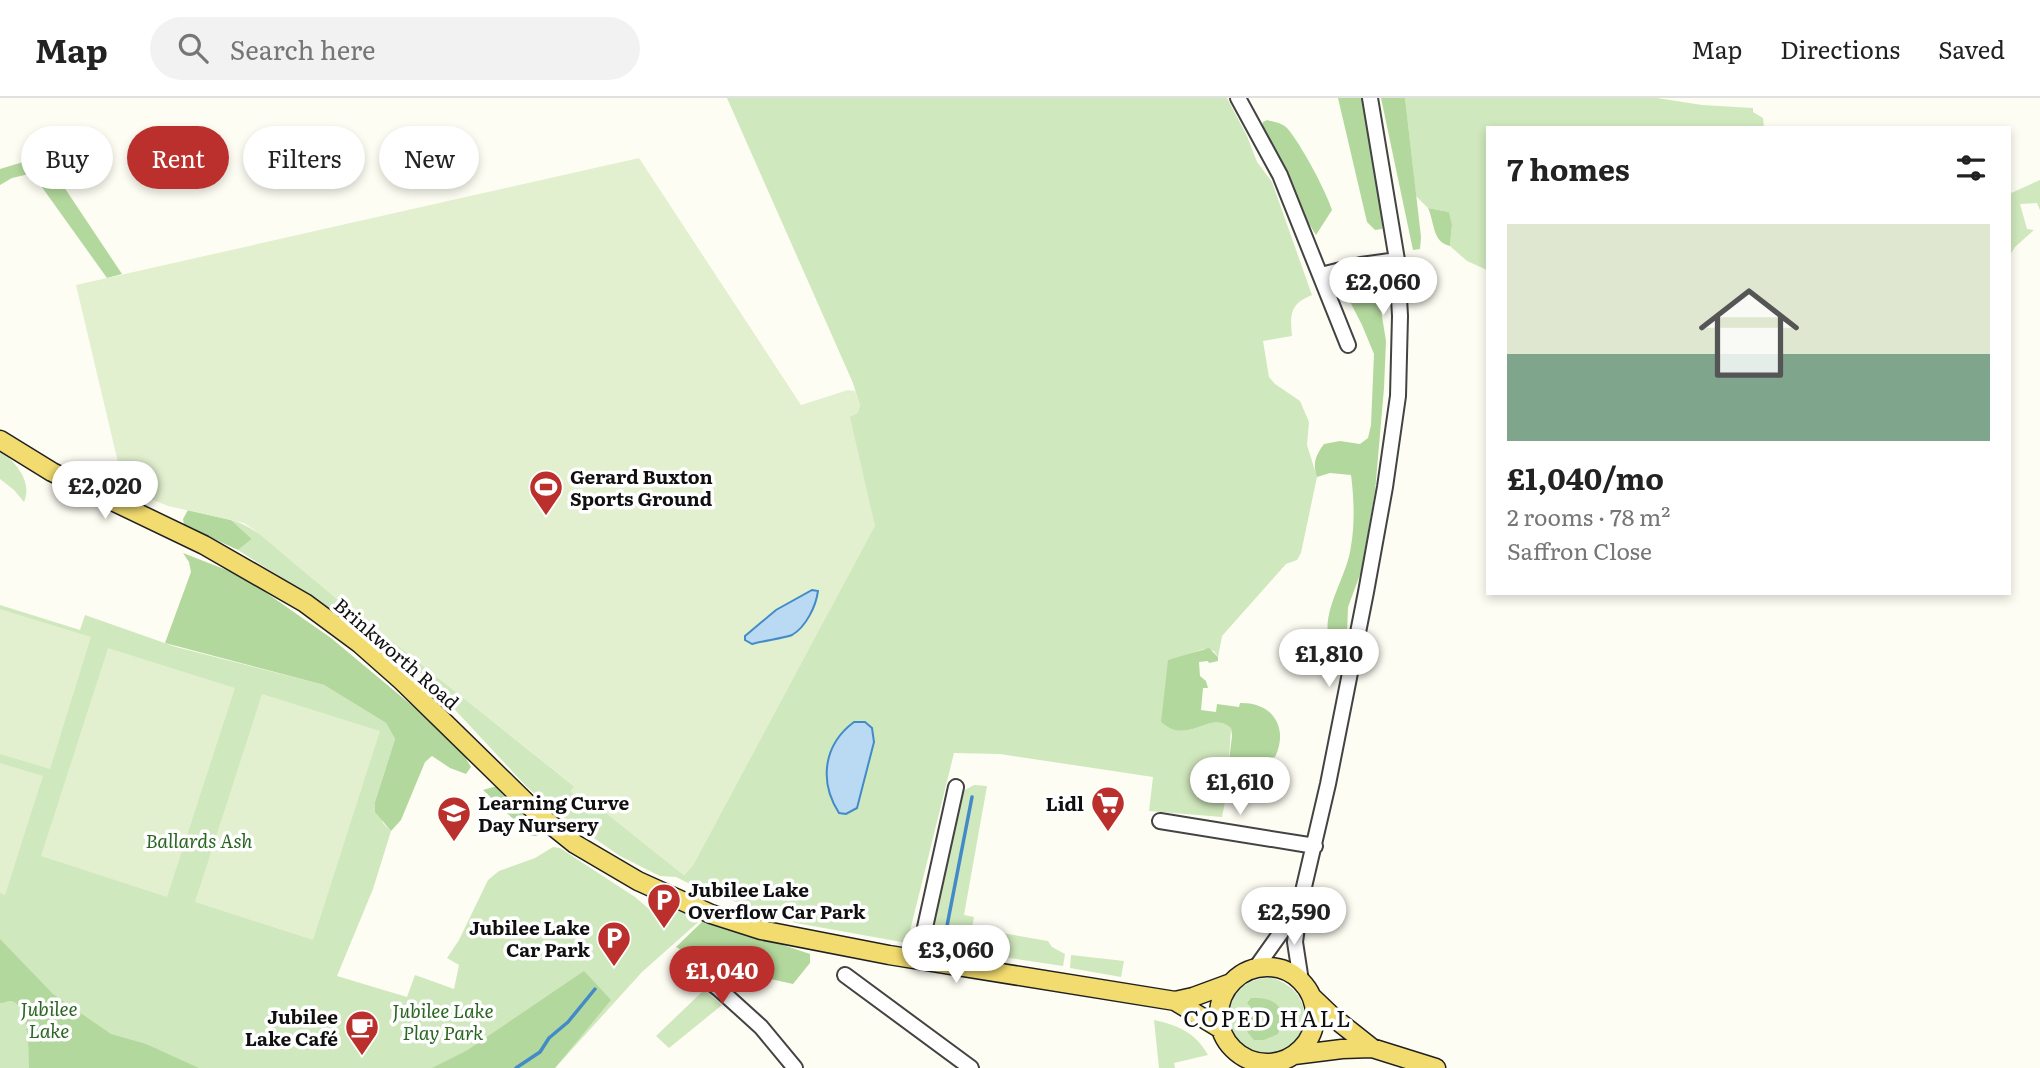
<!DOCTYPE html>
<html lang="en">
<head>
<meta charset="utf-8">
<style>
	body { margin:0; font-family:Literata,serif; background:#f2f2f2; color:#222; height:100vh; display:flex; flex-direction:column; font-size:26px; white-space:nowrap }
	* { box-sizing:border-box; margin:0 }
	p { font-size:23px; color:#767676 }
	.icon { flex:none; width:38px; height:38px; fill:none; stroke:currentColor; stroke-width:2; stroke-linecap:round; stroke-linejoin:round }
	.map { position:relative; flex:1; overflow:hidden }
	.details { position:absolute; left:1486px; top:28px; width:525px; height:469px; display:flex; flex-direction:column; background:#fff; border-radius:0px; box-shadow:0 4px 10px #0003 }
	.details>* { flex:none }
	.banner { position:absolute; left:21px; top:28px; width:665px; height:63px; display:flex; gap:14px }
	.price { position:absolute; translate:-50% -60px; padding:0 16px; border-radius:24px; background:#fff; color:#222; font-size:23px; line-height:46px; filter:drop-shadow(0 2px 4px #0008) }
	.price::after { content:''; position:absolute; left:50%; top:42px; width:21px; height:16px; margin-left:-10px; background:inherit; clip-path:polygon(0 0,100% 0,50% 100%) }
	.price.current { background:#bb302c; color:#fff }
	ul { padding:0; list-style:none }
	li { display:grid; align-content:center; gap:14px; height:371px; padding:0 21px }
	li span { display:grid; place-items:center; height:217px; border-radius:0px; color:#555 }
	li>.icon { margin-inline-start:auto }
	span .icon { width:126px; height:126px; fill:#fffc; stroke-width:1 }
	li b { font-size:30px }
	h2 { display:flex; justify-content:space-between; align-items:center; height:84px; padding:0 21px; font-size:30px }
	.chip { padding:0 24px; border-radius:32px; background:#fff; box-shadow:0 4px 10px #0003; font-size:24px; line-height:63px }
	.chip.current { background:#bb302c; color:#fff }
	header { display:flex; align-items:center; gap:42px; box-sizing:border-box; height:98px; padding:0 35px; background:#fff; border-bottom:2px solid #e0e0e0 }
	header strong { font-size:33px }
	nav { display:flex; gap:38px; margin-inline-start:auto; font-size:24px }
	.search { width:490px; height:63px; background:#f2f2f2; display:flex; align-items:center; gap:18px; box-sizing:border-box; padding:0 24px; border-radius:38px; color:#767676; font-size:26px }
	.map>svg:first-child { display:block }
</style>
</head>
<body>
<header>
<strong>Map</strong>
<div class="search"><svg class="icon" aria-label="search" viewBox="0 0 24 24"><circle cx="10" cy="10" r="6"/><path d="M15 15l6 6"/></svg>Search here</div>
<nav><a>Map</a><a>Directions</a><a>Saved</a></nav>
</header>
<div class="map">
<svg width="2040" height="970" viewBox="0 0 2040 970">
	<rect width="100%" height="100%" fill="#fefdf3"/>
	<path fill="#d0e8bd" d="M 727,0 L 1227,0 L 1247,38 L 1257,64 L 1272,84 L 1312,197 C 1290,206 1290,216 1292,238 L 1263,243 L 1269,279 L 1275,286 L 1300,303 L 1309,324 L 1307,347 L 1317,379 L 1301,455 L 1297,462 L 1286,466 L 1222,538 L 1218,559 L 1214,553 L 1203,551 L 1190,556 L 1161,624 C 1188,649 1209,611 1231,630 L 1227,693 L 1222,719 L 1149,713 L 1153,679 L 1000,656 L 954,655 L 907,845 L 796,825 L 702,792 L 676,779 L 660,778 L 620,758 L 550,710 L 527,689 L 414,568 L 386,544 L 386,538 L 575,689 L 571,693 L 590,702 L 684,777 L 693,767 L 808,552 L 850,318 L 860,308 L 853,285 Z
		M 1405,0 L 1657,0 L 1702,7 L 1753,10 L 1753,14 L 1763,20 L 1764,30 L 1488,30 L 1487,172 L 1467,163 L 1450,148 L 1452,126 L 1449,114 L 1428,110 L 1416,98 Z
		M 2040,82 L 2040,112 L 2037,105 L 2020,106 L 2027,131 L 2034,132 L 2015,149 L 2009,159 L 2009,96 Z
		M 0,352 C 15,364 33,383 24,404 L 14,392 L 0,381 Z
		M 231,422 C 263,429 331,495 359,519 L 348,522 L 238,452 L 252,441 Z
		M 0,507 L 80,532 L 85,517 L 176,549 L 324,587 L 386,625 L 395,641 L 375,704 L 383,725 L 391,733 L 373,791 L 337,878 L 407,899 L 415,877 L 454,891 L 459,867 L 447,860 L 459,842 L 488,782 L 499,773 L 535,760 L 553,749 L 560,750 L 635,799 L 656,817 L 669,808 L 704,819 L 642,874 L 555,970 L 0,970 Z
		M 974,687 L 987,688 L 964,817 L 974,819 L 972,830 L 1048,843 L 1052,849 L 1065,856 L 1063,868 L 950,851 L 940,843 L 934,825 L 960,699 L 963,693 Z
		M 1071,857 L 1124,863 L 1121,879 L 1070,870 Z
		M 1272,880 C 1324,895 1309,962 1262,956 C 1213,950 1220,877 1272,880 Z
		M 704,892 L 722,907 L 669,950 L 656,938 Z
		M 1154,922 C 1178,927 1196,935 1208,957 L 1174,965 L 1175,970 L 1159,970 Z"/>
	<path fill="#b3d89d" d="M 1338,0 L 1362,0 L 1374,59 L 1384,124 L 1382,131 L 1375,132 L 1367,124 Z
		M 1381,0 L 1405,0 L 1421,139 L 1420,151 L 1413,152 Z
		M 1267,22 C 1274,24 1282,25 1287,30 C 1301,46 1325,91 1332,112 L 1316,137 L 1303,116 L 1265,39 L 1262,29 L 1263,24 Z
		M 33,61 L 40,61 L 52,71 L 122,176 L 107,180 L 39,85 L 29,76 L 12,80 L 0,87 L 0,71 Z
		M 1428,110 L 1449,114 L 1452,126 L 1450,148 C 1432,144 1435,125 1428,110 Z
		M 1358,178 L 1364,178 L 1373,189 L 1381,212 L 1386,243 L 1384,290 L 1375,394 L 1361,474 L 1348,509 L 1347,536 L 1342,544 L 1333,546 L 1329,543 C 1321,511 1347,480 1351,448 C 1355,425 1354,400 1351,377 L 1330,375 L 1317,379 C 1312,365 1316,357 1324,346 L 1340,343 L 1360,346 L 1368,340 L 1371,327 L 1374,256 L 1362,227 L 1344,192 L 1347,182 Z
		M 188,412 L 231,422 L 252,441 L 238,452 L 184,427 L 183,421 Z
		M 183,455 L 242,478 L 331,540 L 415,610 L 464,657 L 471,669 L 466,676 L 450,670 L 432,658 L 425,664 L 401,722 L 391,733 L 375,714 L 375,704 L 395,641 L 386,625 L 324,587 L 165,545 L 191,474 L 189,464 Z
		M 1209,550 L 1218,559 L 1218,563 L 1209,565 L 1208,563 L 1199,564 L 1200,578 L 1206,583 L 1208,590 L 1203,590 L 1201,612 L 1216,614 L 1217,606 L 1239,609 L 1240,605 C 1273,604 1289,630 1275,659 C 1261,662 1249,665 1245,681 C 1243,688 1244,692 1239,697 L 1229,695 L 1226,687 L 1232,638 L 1231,630 C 1209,611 1188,649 1161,624 L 1168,562 Z
		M 497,688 L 504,691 L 542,727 L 541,733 L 537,738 L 531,738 L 483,692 Z
		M 705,821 L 810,856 L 810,865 L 793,886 C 752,877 713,869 676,849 Z
		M 0,841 L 53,896 L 111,936 L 146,946 L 199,970 L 29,970 C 29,956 29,905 11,903 C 7,903 4,905 0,905 Z
		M 584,873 L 611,902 L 555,970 L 432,970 L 466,953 Z
		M 1251,900 C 1267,900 1275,901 1284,916 L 1278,936 L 1264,942 L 1254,942 L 1248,935 L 1244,925 L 1251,909 L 1247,905 Z"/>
	<path fill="#e2f0cf" d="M 639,60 L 801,307 L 848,292 L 855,293 L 860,307 L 858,315 L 850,319 L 875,428 L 693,767 L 684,777 L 590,702 L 587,706 L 571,694 L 574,688 L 391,542 L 358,519 L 253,431 L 244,425 L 168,408 L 124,390 L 76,187 Z
		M 0,511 L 91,539 L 50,671 L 0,656 Z
		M 108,550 L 235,590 L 167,799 L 41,758 Z
		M 262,596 L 380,633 L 313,842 L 195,804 Z
		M 0,665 L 43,678 L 5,797 L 0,795 Z"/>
	<path fill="#badaf4" stroke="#438ac8" stroke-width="2" d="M 812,492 L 818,493 C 816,508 806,529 792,537 C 785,540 762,543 752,546 L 745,542 L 745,538 L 776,512 Z
		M 854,624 L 865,624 L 872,630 L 874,644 L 857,710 L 846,716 L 839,715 C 819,684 823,647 854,624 Z"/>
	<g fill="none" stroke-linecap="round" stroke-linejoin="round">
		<path stroke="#438ac8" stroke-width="3.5" d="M 946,833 L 972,699
			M 516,970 L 540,954 L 549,940 L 568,924 L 595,891"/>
		<g stroke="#434343" stroke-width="18">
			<path id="minor" d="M 1238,0 L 1280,77 L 1348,247
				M 1321,177 L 1361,167 L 1397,162
				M 1160,723 L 1315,748
				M 918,861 L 956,689
				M 1255,871 L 1297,812
				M 845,877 L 971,970
				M 707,882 L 719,891 L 727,878
				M 1301,883 L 1295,844 L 1300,806 L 1328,686 L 1366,494 L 1385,389 L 1398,298 L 1400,218 L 1397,162 L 1370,0
				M 719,891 L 761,929 L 795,970"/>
		</g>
		<g stroke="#212121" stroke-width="21">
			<path id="major" d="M 0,342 L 52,374 L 204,447 L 305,505 L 359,545 L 402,583 L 539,717 L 575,746 L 638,783 L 711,816 L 761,832 L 889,857 L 1175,903 L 1221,931
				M1219 917a48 48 0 1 1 96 0a48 48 0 1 1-96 0Z
				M 1311,898 L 1334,920 L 1372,950
				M 1175,903 L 1193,899 L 1231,885
				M 1294,957 L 1342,951 L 1372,950 L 1436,970"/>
		</g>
		<use href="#minor" stroke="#fff" stroke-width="14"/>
		<use href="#major" stroke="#f3dc6f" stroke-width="18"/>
	</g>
	<defs>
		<g id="stadium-pin" transform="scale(1.75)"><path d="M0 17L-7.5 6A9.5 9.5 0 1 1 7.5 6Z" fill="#bb302c" stroke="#fff"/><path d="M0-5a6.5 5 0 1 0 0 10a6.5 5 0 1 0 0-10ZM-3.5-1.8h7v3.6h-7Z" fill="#fff"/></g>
		<g id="supermarket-pin" transform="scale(1.75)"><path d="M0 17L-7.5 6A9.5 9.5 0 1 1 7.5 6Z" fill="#bb302c" stroke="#fff"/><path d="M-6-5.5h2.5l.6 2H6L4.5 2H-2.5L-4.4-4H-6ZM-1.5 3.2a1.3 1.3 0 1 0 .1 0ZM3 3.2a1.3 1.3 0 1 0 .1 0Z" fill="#fff"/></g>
		<g id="school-pin" transform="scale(1.75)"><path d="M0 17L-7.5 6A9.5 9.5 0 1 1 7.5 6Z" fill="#bb302c" stroke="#fff"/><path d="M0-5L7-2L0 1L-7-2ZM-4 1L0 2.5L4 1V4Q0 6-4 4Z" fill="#fff"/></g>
		<g id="parking-pin" transform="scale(1.75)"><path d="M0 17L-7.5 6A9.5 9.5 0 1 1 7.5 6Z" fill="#bb302c" stroke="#fff"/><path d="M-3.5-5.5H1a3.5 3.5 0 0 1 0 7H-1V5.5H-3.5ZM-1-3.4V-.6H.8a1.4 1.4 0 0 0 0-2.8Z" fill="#fff"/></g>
		<g id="cafe-pin" transform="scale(1.75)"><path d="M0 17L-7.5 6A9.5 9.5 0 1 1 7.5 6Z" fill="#bb302c" stroke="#fff"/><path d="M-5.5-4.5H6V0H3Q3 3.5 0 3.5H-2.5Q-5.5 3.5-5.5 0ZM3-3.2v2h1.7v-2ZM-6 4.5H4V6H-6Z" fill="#fff"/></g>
	</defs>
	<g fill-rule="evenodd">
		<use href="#stadium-pin" x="546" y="389"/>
		<use href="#supermarket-pin" x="1108" y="705"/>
		<use href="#school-pin" x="454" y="715"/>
		<use href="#parking-pin" x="664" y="802"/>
		<use href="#parking-pin" x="614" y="840"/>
		<use href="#cafe-pin" x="362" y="929"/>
	</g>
	<g text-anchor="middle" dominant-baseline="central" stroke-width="7" stroke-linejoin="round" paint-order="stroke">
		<g font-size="19" font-weight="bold" fill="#101010" stroke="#fff" text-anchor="start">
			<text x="570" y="378">Gerard Buxton<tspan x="570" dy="22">Sports Ground</tspan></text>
			<text x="478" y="704">Learning Curve<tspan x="478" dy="22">Day Nursery</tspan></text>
			<text x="1084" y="705" text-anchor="end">Lidl</text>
			<text x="688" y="791">Jubilee Lake<tspan x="688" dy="22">Overflow Car Park</tspan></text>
			<text x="590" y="829" text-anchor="end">Jubilee Lake<tspan x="590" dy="22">Car Park</tspan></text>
			<text x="338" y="918" text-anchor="end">Jubilee<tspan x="338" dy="22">Lake Café</tspan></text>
		</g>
		<g font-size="19" fill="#101010" stroke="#fff">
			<text transform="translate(397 555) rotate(41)">Brinkworth Road</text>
		</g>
		<g font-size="19" font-style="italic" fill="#2b6622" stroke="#fff">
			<text x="199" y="742">Ballards Ash</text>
			<text x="49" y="910">Jubilee<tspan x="49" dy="22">Lake</tspan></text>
			<text x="443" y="912">Jubilee Lake<tspan x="443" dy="22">Play Park</tspan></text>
		</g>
		<g font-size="23" letter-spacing="2" fill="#101010" stroke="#fff">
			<text x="1268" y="919">COPED HALL</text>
		</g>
	</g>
</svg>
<b class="price" style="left:1383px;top:219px">£2,060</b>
<b class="price" style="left:105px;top:423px">£2,020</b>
<b class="price" style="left:1329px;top:591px">£1,810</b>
<b class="price" style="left:1240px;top:719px">£1,610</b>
<b class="price" style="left:1294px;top:849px">£2,590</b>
<b class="price" style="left:956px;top:887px">£3,060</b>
<b class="price current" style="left:722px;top:908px">£1,040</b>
<div class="banner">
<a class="chip">Buy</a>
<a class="chip current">Rent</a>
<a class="chip">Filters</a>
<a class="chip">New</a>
</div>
<section class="details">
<h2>7 homes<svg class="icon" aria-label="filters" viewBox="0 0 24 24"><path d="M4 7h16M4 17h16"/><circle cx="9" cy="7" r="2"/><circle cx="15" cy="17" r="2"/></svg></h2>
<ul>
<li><span style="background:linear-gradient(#dfe7d0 60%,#7fa58c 0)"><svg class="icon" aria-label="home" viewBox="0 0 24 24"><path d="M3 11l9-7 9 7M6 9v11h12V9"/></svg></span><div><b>£1,040/mo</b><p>2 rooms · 78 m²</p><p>Saffron Close</p></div></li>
</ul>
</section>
</div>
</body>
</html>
